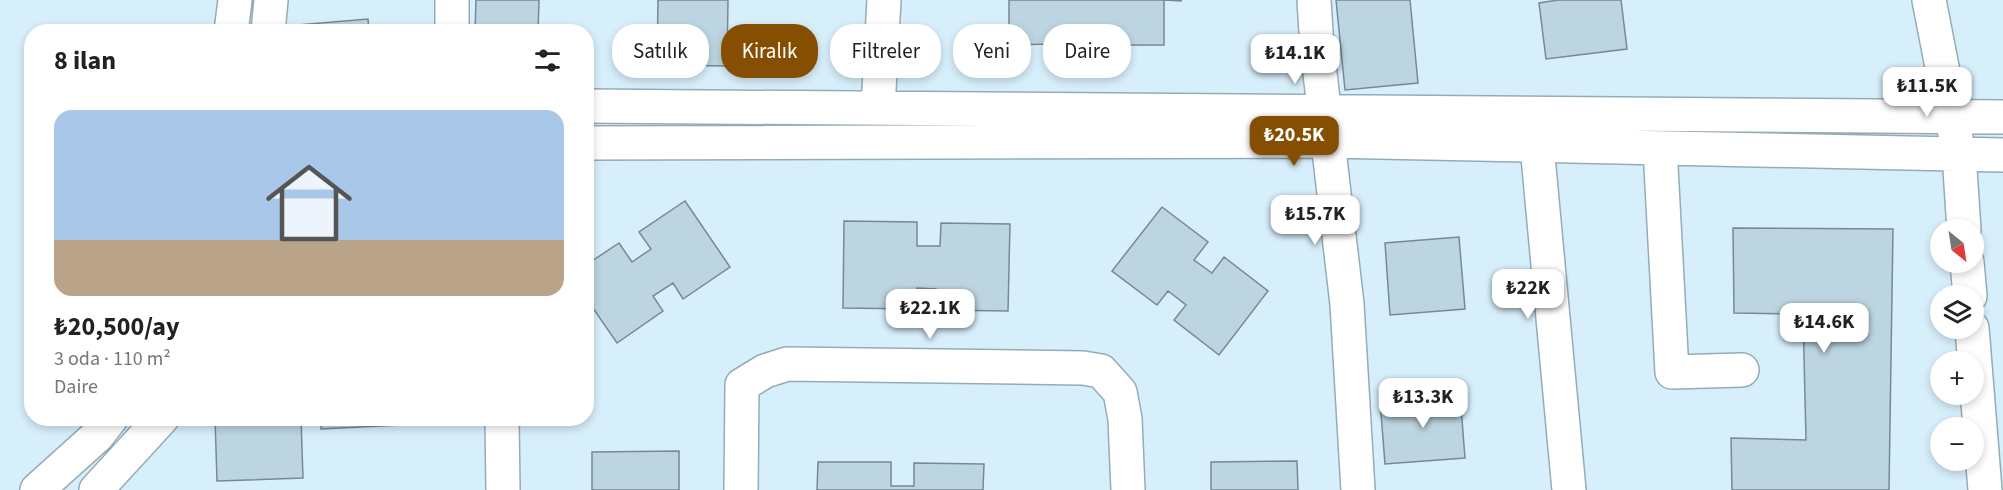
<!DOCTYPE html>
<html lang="tr">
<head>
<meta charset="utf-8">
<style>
	body { margin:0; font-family:"Source Sans 3",sans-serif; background:#f6f6f6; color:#222; height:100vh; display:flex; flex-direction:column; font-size:22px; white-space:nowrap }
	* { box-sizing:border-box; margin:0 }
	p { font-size:20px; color:#767676 }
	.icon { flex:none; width:33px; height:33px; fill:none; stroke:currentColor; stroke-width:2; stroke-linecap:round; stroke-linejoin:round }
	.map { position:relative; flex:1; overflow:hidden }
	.sheet { position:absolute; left:24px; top:24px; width:570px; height:402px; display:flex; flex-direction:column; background:#fff; border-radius:24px; box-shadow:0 3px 9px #0003 }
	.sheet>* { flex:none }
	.top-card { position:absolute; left:612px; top:24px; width:570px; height:54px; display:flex; gap:12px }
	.needle { width:39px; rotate:150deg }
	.fabs { position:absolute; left:1930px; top:219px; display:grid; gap:12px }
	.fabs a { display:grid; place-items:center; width:54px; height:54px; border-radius:50%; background:#fff; box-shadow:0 3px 9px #0003; font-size:30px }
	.price { position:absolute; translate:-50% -51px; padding:0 14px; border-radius:12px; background:#fff; color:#222; font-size:20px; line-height:39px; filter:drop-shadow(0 2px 3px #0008) }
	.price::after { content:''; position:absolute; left:50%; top:36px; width:18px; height:14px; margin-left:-9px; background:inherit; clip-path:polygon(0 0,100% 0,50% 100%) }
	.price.on { background:#864e00; color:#fff }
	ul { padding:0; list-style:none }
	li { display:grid; align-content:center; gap:12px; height:318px; padding:0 30px }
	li+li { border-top:2px solid #e0e0e0 }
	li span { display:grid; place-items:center; height:186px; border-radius:18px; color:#555 }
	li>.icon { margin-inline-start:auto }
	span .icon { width:108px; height:108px; fill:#fffc; stroke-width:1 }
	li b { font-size:26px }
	h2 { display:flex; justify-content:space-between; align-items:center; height:72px; padding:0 30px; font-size:26px }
	.tag { padding:0 21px; border-radius:24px; background:#fff; box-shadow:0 3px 9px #0003; font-size:21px; line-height:54px }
	.tag.on { background:#864e00; color:#fff }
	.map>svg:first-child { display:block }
</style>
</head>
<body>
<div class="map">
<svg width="2003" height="490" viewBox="0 0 2003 490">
	<rect width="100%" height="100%" fill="#d7effb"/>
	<path fill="#bcd5e0" stroke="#748b95" stroke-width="1.5" d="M 476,0 L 539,0 L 538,32 L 475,32 Z
		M 658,0 L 728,0 L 727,66 L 657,65 Z
		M 1009,0 L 1181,0 L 1181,1 L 1164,0 L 1164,45 L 1116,45 L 1115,57 L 1088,59 L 1088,53 L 1052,56 L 1053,44 L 1009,45 Z
		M 1336,0 L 1410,0 L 1418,83 L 1345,90 Z
		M 1558,0 L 1621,0 L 1627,49 L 1546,59 L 1539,3 Z
		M 368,19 L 369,32 L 299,32 L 298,25 Z
		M 685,201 L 730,267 L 683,299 L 673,283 L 653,296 L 663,311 L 617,343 L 586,298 L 586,265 L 619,243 L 632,262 L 651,249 L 639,232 Z
		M 1162,207 L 1208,242 L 1194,260 L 1212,273 L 1224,257 L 1268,291 L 1219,355 L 1174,320 L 1186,305 L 1168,291 L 1157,305 L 1112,271 Z
		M 844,221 L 917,222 L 917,246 L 940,246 L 941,223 L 1010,224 L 1008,311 L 936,310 L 936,289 L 917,288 L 916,309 L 843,308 Z
		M 1733,228 L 1893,229 L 1889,490 L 1732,490 L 1731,438 L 1806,440 L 1803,314 L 1734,313 Z
		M 1459,237 L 1465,309 L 1390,315 L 1385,243 Z
		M 1460,394 L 1465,458 L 1385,464 L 1380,401 Z
		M 215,418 L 301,418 L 303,478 L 217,481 Z
		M 321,418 L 401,418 L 401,425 L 321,429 Z
		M 679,451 L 679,490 L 592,490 L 592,452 Z
		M 1297,461 L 1298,490 L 1211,490 L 1211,462 Z
		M 818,462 L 891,462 L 891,486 L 914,486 L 914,463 L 984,464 L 983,490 L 817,490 Z"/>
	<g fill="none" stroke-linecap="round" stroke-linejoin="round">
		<g stroke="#95acb7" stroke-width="36">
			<path id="minor" d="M 452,0 L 452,32
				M 1314,0 L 1317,48 L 1347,304 L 1358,490
				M 1929,0 L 1959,154 L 1964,230
				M 231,32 L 235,0
				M 268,32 L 271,0
				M 586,106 L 2003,117
				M 878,108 L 884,0
				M 586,143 L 1328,141 L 2003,155
				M 1537,146 L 1569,490
				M 1660,148 L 1672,372 L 1742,370
				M 1967,262 L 1970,296
				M 1972,328 L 1985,490
				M 502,418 L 503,490
				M 37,490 L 97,436 L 111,418
				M 96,490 L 162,418
				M 741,490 L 742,385 L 765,371 L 787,364 L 1083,368 L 1101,371 L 1120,392 L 1125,419 L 1128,490"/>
		</g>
		<use href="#minor" stroke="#fff" stroke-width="33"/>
	</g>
</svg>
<div class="fabs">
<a><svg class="needle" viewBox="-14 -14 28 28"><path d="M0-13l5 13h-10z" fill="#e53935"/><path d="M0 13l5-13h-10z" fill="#767676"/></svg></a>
<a><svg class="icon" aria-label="layers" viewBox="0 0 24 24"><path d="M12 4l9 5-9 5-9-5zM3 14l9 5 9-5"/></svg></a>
<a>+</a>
<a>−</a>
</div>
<b class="price" style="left:1295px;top:85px">₺14.1K</b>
<b class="price" style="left:1927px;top:118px">₺11.5K</b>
<b class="price on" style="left:1294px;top:167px">₺20.5K</b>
<b class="price" style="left:1315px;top:246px">₺15.7K</b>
<b class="price" style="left:1528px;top:320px">₺22K</b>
<b class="price" style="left:930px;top:340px">₺22.1K</b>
<b class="price" style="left:1824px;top:354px">₺14.6K</b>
<b class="price" style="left:1423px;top:429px">₺13.3K</b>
<div class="top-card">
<a class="tag">Satılık</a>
<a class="tag on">Kiralık</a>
<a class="tag">Filtreler</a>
<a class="tag">Yeni</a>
<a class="tag">Daire</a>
</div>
<section class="sheet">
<h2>8 ilan<svg class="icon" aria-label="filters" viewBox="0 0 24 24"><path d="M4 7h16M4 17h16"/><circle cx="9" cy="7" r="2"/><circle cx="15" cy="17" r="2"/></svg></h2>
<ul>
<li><span style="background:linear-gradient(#a9c7e8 70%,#b9a48a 0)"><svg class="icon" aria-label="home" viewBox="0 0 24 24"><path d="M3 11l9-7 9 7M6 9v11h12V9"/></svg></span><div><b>₺20,500/ay</b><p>3 oda · 110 m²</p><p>Daire</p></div></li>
</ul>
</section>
</div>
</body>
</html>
